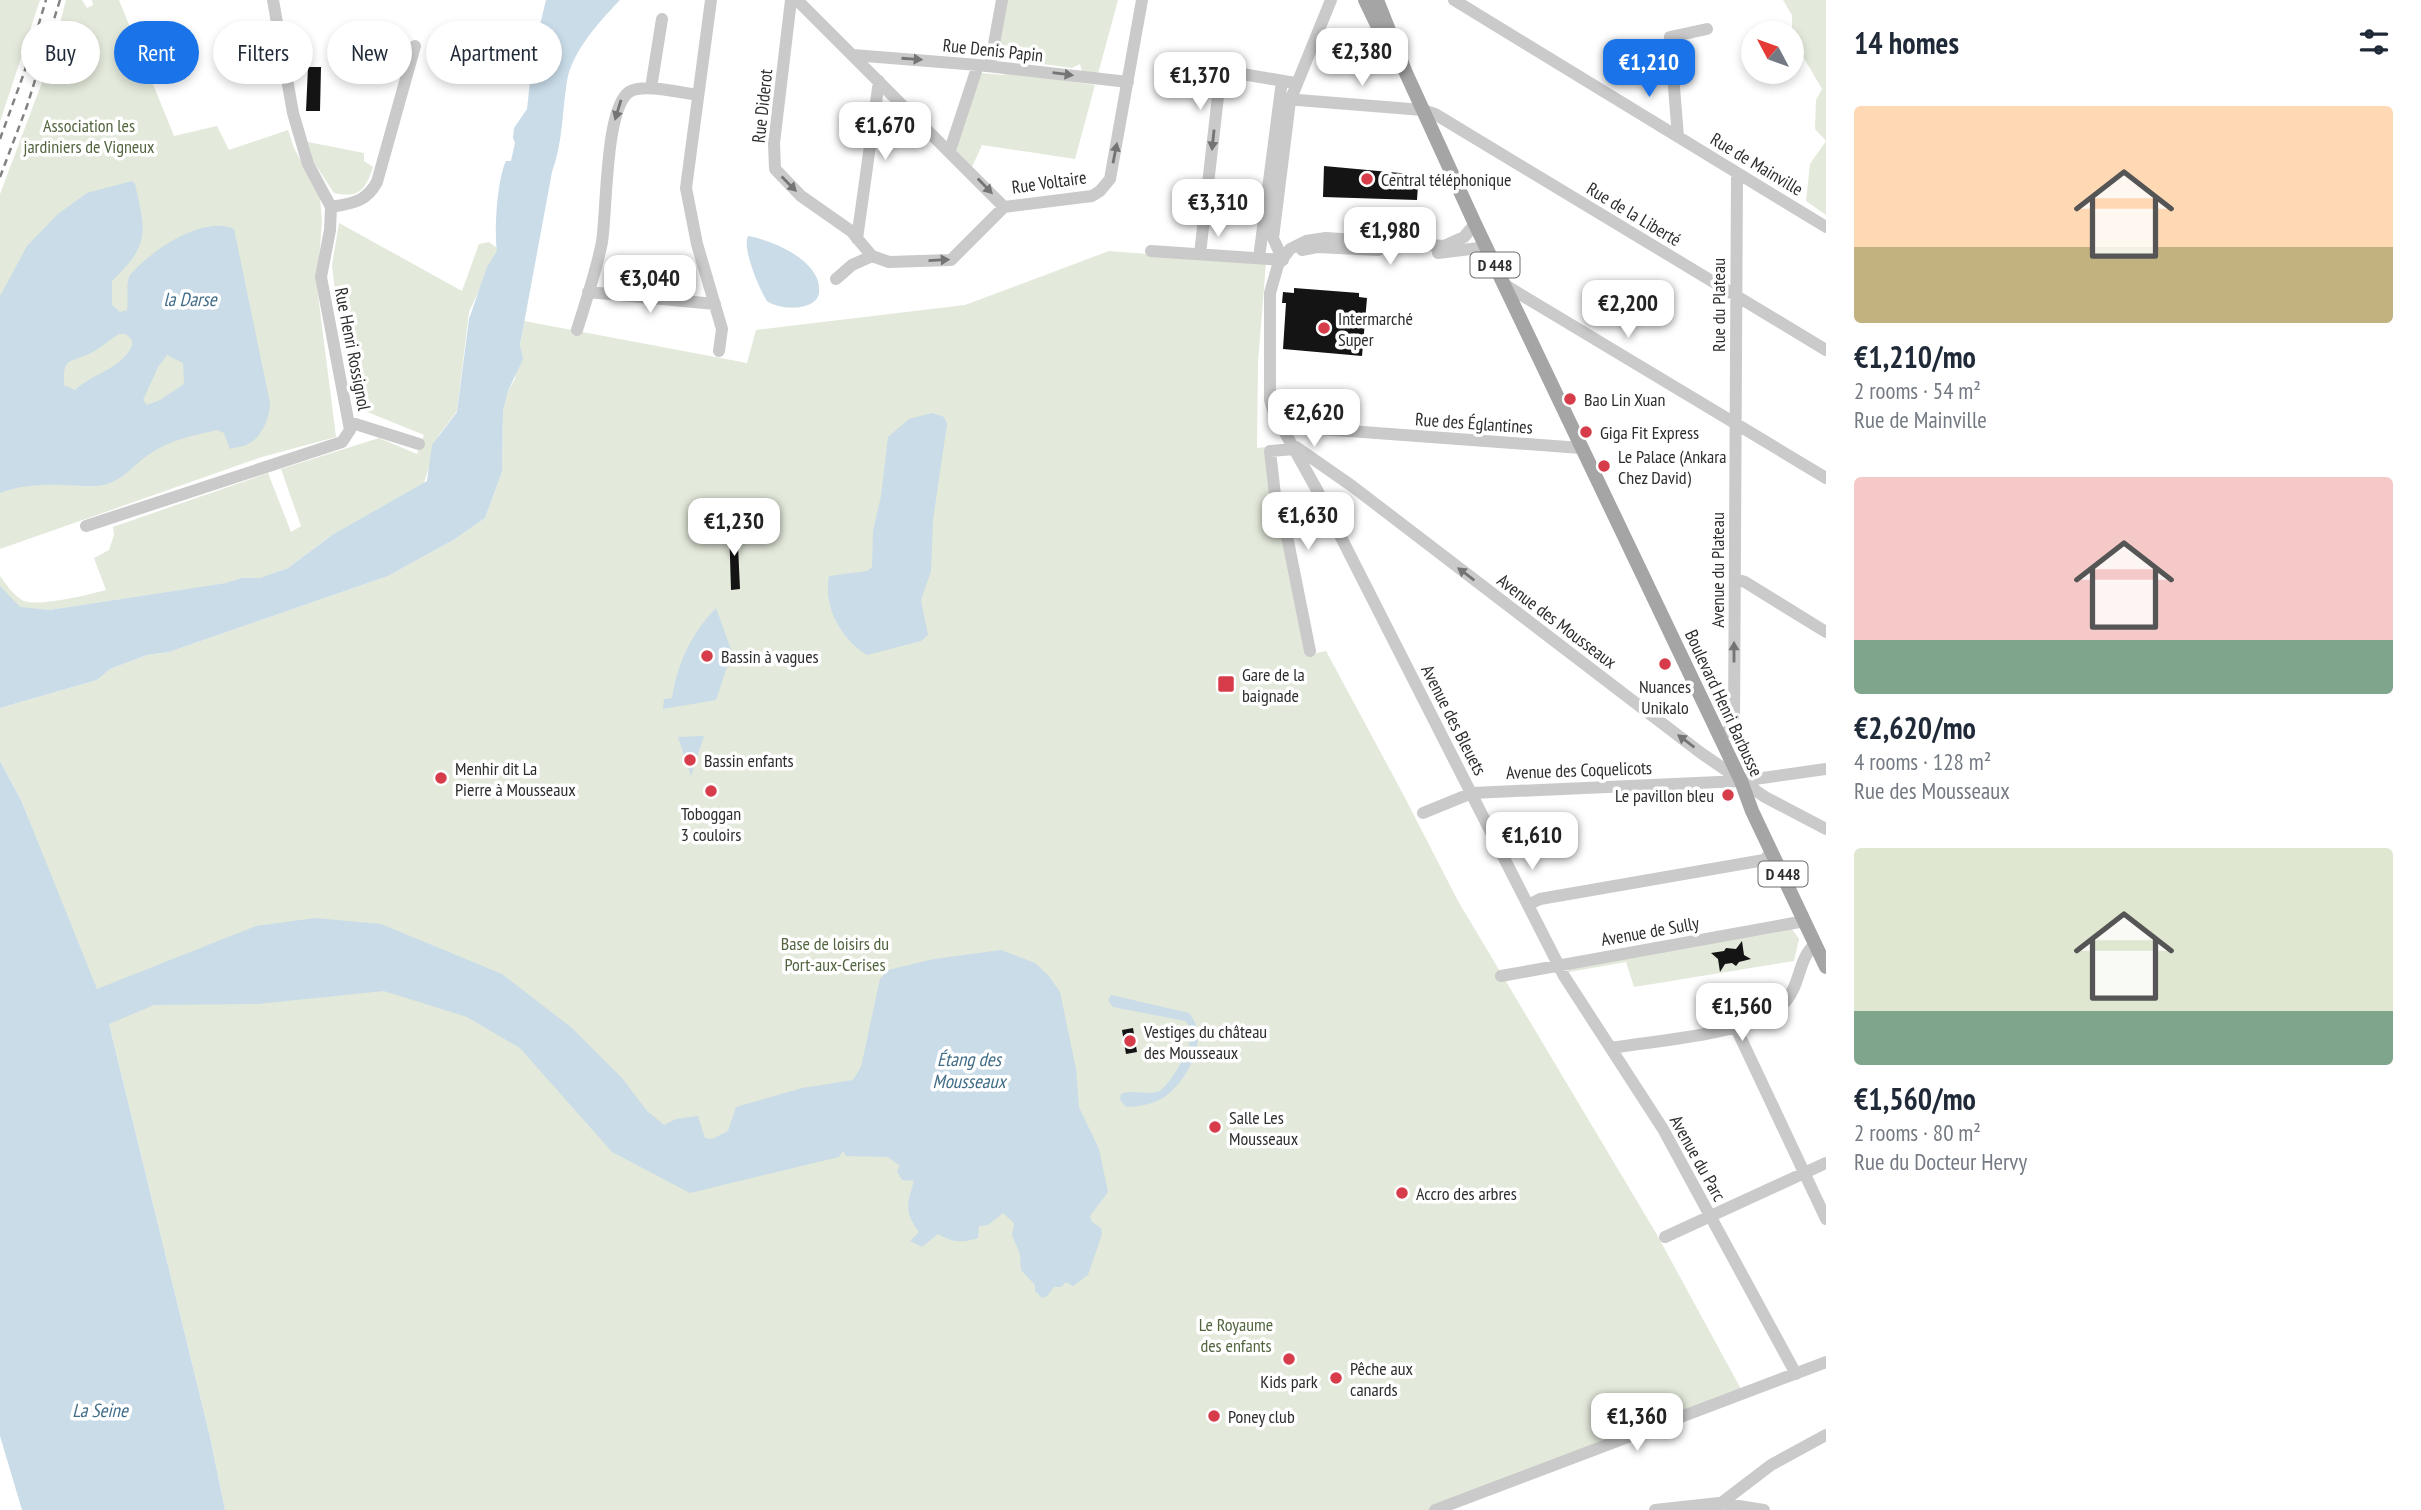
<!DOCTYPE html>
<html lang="en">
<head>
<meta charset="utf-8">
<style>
	body { margin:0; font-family:"PT Sans Narrow",sans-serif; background:#f2f2f3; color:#1f2937; height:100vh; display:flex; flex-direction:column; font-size:26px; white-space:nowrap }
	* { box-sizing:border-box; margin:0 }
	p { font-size:23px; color:#747a83 }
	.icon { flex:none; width:38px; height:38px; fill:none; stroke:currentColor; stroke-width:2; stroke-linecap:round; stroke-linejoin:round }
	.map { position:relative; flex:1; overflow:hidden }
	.drawer { display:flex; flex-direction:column; background:#fff; width:595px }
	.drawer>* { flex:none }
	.hud { position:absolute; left:21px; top:21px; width:665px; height:63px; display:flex; gap:14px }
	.needle { width:46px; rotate:311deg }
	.fabs { position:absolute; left:1741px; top:21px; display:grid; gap:14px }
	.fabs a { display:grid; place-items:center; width:63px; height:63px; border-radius:50%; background:#fff; box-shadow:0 4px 10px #0003; font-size:35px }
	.price { position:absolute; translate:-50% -60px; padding:0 16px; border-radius:14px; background:#fff; color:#222; font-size:23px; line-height:46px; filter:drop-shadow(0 2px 4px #0008) }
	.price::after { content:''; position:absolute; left:50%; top:42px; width:21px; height:16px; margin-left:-10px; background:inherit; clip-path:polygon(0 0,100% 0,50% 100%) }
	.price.selected { background:#1a73e8; color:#fff }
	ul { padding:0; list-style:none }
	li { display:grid; align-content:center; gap:14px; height:371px; padding:0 28px }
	li span { display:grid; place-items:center; height:217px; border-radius:7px; color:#555 }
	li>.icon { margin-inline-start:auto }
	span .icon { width:126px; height:126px; fill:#fffc; stroke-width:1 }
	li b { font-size:30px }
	h2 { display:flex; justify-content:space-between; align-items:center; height:84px; padding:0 28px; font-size:30px }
	.tag { padding:0 24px; border-radius:32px; background:#fff; box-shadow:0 4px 10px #0003; font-size:24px; line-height:63px }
	.tag.selected { background:#1a73e8; color:#fff }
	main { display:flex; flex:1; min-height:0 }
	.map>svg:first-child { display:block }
</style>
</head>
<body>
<main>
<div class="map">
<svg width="1826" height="1510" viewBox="0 0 1826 1510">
	<rect width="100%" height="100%" fill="#fff"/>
	<path fill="#e3e9db" d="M 0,0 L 40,0 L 0,122 Z
		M 66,0 L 82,0 L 87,8 L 93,5 L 92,0 L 119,0 L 174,136 L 217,126 L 229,150 L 288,130 L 294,148 L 320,197 L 322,221 L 317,287 L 336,437 L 262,457 L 0,549 L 0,194 L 50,61 Z
		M 1004,0 L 1118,0 L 1098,74 L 1082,72 L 1080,64 L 1072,68 L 1014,60 L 1012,56 L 996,54 Z
		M 1783,0 L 1826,0 L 1826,215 L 1806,201 L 1810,164 L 1826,141 L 1815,129 L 1816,100 L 1822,89 L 1792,38 L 1792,15 Z
		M 1005,72 L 1095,85 L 1075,159 L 982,145 L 972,167 L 955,150 L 980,73 L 1004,75 Z
		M 308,142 L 364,153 L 364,161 L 373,167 C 366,189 359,199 334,193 L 313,161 Z
		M 339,223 L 462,291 L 479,244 L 489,242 L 498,249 L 469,312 L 457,411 L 439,435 L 424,483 L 329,537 L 288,568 L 261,578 L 49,610 L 19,608 L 0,590 L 0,576 C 7,585 16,600 28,602 C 45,605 88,595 106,590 L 94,558 L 109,550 L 114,535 L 113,527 L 268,473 L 291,532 L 301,526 L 281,469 L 379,438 L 417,454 L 424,435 L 355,407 L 339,327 L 332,265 Z
		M 1109,251 L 1266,263 L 1258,362 L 1257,448 L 1267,447 L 1308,655 L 1326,651 L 1403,794 L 1458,901 L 1656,1233 L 1741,1389 L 1444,1510 L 225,1510 L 210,1437 L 109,1024 L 21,800 L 0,761 L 0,708 L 97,680 L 110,669 L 147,655 L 169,652 L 388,576 L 455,539 L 485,518 L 502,472 L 503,411 L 508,391 L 515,379 L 524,321 L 747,363 L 756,330 L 965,305 Z
		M 1792,929 L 1799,939 L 1794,961 L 1634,987 L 1626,962 L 1569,972 L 1565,967 Z"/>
	<path fill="#c9dce8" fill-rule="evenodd" d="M 546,0 L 620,0 C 600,21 572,51 567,81 C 562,112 563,142 552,172 L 520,345 L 523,359 L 508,391 L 503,411 L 502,472 L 485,518 L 455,539 L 388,576 L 169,652 L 147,655 L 110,669 L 97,680 L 0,708 L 0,586 L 20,607 L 49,610 L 226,583 L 242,578 L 260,578 L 288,568 L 332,535 L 427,481 L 432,445 L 457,412 L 469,319 L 487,267 L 497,251 C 494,233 497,179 506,161 L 511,161 L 515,143 L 513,138 L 514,128 L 527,109 L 533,54 Z
		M 132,181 L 135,184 C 146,232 150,245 112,281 L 112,305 L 120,312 L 127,310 C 129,300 125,283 130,275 C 151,251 202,215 234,229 L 270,403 C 270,418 262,437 248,444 C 243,447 236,447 230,449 L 224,433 L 217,430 C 195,435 170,440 151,453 C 135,463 126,478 107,484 C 93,488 78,485 64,485 C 43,484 20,485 0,493 L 0,296 L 27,246 L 58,214 L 87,193 ZM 119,334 L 126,334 L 132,340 L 132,346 C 121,369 92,374 75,390 L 64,385 C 63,358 68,363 89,354 C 100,349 108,340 119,334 ZM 167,355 L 183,363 L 184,384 L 160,400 L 147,405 L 143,400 L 158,367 Z
		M 748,236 C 772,240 823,261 819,293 C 816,312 778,310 767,301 C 759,289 742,248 748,236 Z
		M 932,413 L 944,417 L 947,424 L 933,520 L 931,571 L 921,600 L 928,635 L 921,641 L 867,655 C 841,639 823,607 829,576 L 867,571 L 872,567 L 873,531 L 881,496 L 888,437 L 909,419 Z
		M 716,608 L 732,652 L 716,700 L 663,709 L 664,699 L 672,698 C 678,662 691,634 716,608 Z
		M 704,736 L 691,776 L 678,737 Z
		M 0,761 L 21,800 L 97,989 L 256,926 L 315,918 L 381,924 L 502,974 L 572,1028 L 622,1078 L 647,1111 L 664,1125 L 676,1119 L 698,1116 L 705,1138 L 712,1139 L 728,1131 L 736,1107 L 802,1088 L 853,1080 L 861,1067 L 880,979 L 888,970 L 934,959 L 1001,950 L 1035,963 L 1048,975 L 1060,992 L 1076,1069 L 1079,1107 L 1099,1149 L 1108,1192 L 1090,1216 L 1092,1222 L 1101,1228 L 1102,1234 L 1088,1275 L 1073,1286 L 1066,1282 L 1061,1287 L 1054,1287 L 1047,1296 L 1042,1298 L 1035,1291 L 1035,1285 L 1021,1270 L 1020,1254 L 1012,1235 L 1014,1223 L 1003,1213 L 988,1225 L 979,1226 L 978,1238 C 961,1243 954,1243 938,1234 L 922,1247 L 910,1241 L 919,1232 C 904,1212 907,1204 914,1181 L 902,1180 L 897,1171 L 900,1166 L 888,1157 L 846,1156 L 843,1151 L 839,1157 L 690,1193 L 612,1152 L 520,1048 L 467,1017 L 384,991 L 257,1004 L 154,1005 L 109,1024 L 210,1437 L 225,1510 L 22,1510 L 0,1436 Z
		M 1111,995 L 1189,1013 C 1211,1038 1187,1082 1163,1098 C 1154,1104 1136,1107 1126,1107 L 1120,1100 L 1121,1094 C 1133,1089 1147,1096 1159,1091 C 1170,1086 1191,1048 1191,1036 C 1192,1029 1189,1025 1185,1021 L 1113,1007 L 1108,1000 Z"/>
	<path fill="#141414" d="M 308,67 L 321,67 L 320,111 L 306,111 Z
		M 1324,166 L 1411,174 L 1410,185 L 1418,185 L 1417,200 L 1323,197 Z
		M 1294,288 L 1359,293 L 1359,297 L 1367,298 L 1362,356 L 1283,349 L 1286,303 L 1282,303 L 1283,292 L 1294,293 Z
		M 737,524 L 740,589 L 731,590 L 729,525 Z
		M 1742,941 L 1744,955 L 1751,959 L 1739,962 L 1736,966 L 1732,963 L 1725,964 L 1720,972 L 1718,959 L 1711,953 L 1724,951 L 1726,948 L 1736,949 Z
		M 1133,1028 L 1137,1052 L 1126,1054 L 1122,1030 Z"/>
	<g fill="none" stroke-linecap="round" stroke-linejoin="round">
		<path stroke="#cacaca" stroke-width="12" d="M 711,0 L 686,188 L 697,244 L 722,329 L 719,351
			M 791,0 L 774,143 L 775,169 L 801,196 L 851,231 L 872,256
			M 797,0 L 1004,207
			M 1454,0 L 1826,227
			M 853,55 L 978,65 L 1128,82
			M 990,66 L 1002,0
			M 651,88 L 662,19
			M 1298,100 L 1423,110 L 1435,114 L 1826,350
			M 1678,137 L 1670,37 L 1707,29
			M 950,150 L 978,65
			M 331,207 C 353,203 366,202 377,182 L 415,46
			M 1475,224 L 1464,237 L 1444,246 L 1326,238 L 1306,241 L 1290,249 L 1278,265 L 1270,293 L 1270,400 L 1274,413 L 1317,490 L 1564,976 L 1663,1129 L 1796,1374
			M 857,239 L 879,81
			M 1302,250 L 1317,247 L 1378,250
			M 1151,251 L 1283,260
			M 1438,253 L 1487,247
			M 1200,254 L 1220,79 L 1224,73 L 1231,72 L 1295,83
			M 1259,258 L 1282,81
			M 1283,260 L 1273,238 L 1290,101 L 1331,0
			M 836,279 L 852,265 L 872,256 L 889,262 L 951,260 L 1004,207 L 1092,196 L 1100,191 L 1110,179 L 1142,0
			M 1505,285 L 1826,478
			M 588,292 L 715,304
			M 577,330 C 586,301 596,272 602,242 C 607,210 605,109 629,92 C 642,83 682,93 698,95
			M 349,422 L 419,444
			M 1281,426 L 1581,448
			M 1296,447 L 1352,486 L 1701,753 L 1765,797 L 1826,829
			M 1295,449 L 1270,451 L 1275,495 L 1281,506 L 1310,651
			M 86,526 L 342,442 L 350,430 L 321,277 L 330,230 L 331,207 L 308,164 L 293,113 L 273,0
			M 1735,579 L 1745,582 L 1826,632
			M 1719,737 L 1734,727 L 1737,173
			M 1423,813 L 1472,793 L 1741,781 L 1826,769
			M 1530,904 L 1540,899 L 1764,860 L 1772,852
			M 1501,976 L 1805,921
			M 1736,1028 L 1826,1219
			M 1612,1048 C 1657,1040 1757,1035 1786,1001 C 1801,983 1798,959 1815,944
			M 1665,1237 L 1826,1163
			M 1435,1510 L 1826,1362
			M 1655,1510 L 1719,1503 L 1764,1510
			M 1712,1510 L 1771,1465 L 1826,1435"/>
		<path stroke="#a5a5a5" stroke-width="14" d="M 1365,0 L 1378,27
			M 1377,0 L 1406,73 L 1475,224 L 1741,781 L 1752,811 L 1826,967"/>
		<path stroke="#828282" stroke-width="2.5" stroke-dasharray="7 5" stroke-linecap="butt" d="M 0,139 L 24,73 L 46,0
			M 0,177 L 27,106 L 60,0"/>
	</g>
	<defs><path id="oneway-solid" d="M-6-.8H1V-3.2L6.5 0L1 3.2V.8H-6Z" transform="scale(1.75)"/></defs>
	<g fill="#747474">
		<use href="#oneway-solid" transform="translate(912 59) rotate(4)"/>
		<use href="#oneway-solid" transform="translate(1063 74) rotate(7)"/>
		<use href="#oneway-solid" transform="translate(618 110) rotate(107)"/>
		<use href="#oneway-solid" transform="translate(1213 140) rotate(96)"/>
		<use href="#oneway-solid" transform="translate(1115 153) rotate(-79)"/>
		<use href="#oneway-solid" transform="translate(789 184) rotate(45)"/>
		<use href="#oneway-solid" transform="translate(985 186) rotate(46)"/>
		<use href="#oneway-solid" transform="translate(939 260) rotate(-3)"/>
		<use href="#oneway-solid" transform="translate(1466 574) rotate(-143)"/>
		<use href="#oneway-solid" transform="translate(1734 652) rotate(-90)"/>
		<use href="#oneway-solid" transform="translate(1686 741) rotate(-143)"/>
	</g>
	<g fill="#d63c4a" stroke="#fff" stroke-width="2.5">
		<circle cx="1367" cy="179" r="7"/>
		<circle cx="1324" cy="328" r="7"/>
		<circle cx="1570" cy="399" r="7"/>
		<circle cx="1586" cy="432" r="7"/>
		<circle cx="1604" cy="466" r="7"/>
		<circle cx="707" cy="656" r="7"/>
		<circle cx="1665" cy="664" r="7"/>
		<rect x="1217" y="675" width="18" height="18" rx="3.5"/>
		<circle cx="690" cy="760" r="7"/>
		<circle cx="441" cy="778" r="7"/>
		<circle cx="711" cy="791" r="7"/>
		<circle cx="1728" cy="795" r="7"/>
		<circle cx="1130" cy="1041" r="7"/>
		<circle cx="1215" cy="1127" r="7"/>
		<circle cx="1402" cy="1193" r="7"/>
		<circle cx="1289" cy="1359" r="7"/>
		<circle cx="1336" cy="1378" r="7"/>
		<circle cx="1214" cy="1416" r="7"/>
	</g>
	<g text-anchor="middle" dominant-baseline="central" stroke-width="7" stroke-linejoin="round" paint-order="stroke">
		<g fill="#fff" stroke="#6c6c6c" stroke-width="2">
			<rect x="1470.5" y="252.5" width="49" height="25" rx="5"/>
			<rect x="1758.5" y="861.5" width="49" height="25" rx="5"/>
		</g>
		<g font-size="16" font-weight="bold" fill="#2d2d2d">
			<text x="1495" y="265">D 448</text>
			<text x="1783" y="874">D 448</text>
		</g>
		<g font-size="18" fill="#2d2d2d" stroke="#fff">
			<text transform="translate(993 50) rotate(6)">Rue Denis Papin</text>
			<text transform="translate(762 106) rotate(-84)">Rue Diderot</text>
			<text transform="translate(1757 164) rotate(31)">Rue de Mainville</text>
			<text transform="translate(1049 182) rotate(-8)">Rue Voltaire</text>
			<text transform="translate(1634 214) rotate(31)">Rue de la Liberté</text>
			<text transform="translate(1718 305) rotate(-90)">Rue du Plateau</text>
			<text transform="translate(353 349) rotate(79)">Rue Henri Rossignol</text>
			<text transform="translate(1474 423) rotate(4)">Rue des Églantines</text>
			<text transform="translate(1717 570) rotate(-90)">Avenue du Plateau</text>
			<text transform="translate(1557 621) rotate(37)">Avenue des Mousseaux</text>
			<text transform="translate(1724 703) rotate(65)">Boulevard Henri Barbusse</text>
			<text transform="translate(1454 720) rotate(63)">Avenue des Bleuets</text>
			<text transform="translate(1579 770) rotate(-2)">Avenue des Coquelicots</text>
			<text transform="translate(1650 931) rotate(-10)">Avenue de Sully</text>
			<text transform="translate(1698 1158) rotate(61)">Avenue du Parc</text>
		</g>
		<g font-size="18" fill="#51643e" stroke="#fff">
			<text x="89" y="125">Association les<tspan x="89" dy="21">jardiniers de Vigneux</tspan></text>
			<text x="835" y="943">Base de loisirs du<tspan x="835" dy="21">Port-aux-Cerises</tspan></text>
			<text x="1236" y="1324">Le Royaume<tspan x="1236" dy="21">des enfants</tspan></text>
		</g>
		<g font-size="18" fill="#2d2d2d" stroke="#fff" text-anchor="start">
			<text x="1381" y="179">Central téléphonique</text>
			<text x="1338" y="318">Intermarché<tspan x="1338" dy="21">Super</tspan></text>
			<text x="1584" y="399">Bao Lin Xuan</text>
			<text x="1600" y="432">Giga Fit Express</text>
			<text x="1618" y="456">Le Palace (Ankara<tspan x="1618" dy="21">Chez David)</tspan></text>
			<text x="721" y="656">Bassin à vagues</text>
			<text x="1242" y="674">Gare de la<tspan x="1242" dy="21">baignade</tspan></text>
			<text x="1665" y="686" text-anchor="middle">Nuances<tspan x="1665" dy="21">Unikalo</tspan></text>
			<text x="704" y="760">Bassin enfants</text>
			<text x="455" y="768">Menhir dit La<tspan x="455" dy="21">Pierre à Mousseaux</tspan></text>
			<text x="1714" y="795" text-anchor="end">Le pavillon bleu</text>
			<text x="711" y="813" text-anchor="middle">Toboggan<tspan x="711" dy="21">3 couloirs</tspan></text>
			<text x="1144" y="1031">Vestiges du château<tspan x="1144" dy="21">des Mousseaux</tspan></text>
			<text x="1229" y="1117">Salle Les<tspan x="1229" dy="21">Mousseaux</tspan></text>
			<text x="1416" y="1193">Accro des arbres</text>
			<text x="1350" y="1368">Pêche aux<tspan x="1350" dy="21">canards</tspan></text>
			<text x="1289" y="1381" text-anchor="middle">Kids park</text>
			<text x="1228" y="1416">Poney club</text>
		</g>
		<g font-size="19" font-style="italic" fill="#426d88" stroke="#fff">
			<text x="190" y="299">la Darse</text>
			<text x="969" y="1059">Étang des<tspan x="969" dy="22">Mousseaux</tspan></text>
			<text x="100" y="1410">La Seine</text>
		</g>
	</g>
</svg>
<div class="fabs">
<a><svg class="needle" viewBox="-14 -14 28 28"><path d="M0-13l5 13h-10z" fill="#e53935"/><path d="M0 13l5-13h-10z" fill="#747a83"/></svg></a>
</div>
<b class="price" style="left:1362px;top:88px">€2,380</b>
<b class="price selected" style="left:1649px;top:99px">€1,210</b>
<b class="price" style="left:1200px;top:112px">€1,370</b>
<b class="price" style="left:885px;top:162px">€1,670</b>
<b class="price" style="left:1218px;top:239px">€3,310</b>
<b class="price" style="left:1390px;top:267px">€1,980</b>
<b class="price" style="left:650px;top:315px">€3,040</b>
<b class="price" style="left:1628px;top:340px">€2,200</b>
<b class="price" style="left:1314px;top:449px">€2,620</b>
<b class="price" style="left:1308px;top:552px">€1,630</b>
<b class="price" style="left:734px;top:558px">€1,230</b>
<b class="price" style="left:1532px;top:872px">€1,610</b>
<b class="price" style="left:1742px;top:1043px">€1,560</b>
<b class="price" style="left:1637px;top:1453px">€1,360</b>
<div class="hud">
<a class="tag">Buy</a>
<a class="tag selected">Rent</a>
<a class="tag">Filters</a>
<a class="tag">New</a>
<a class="tag">Apartment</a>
</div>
</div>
<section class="drawer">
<h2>14 homes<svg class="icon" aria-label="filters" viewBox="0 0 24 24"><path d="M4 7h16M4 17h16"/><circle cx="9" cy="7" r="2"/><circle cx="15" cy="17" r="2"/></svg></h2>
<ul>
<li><span style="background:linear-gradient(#ffd9b3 65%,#c2b280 0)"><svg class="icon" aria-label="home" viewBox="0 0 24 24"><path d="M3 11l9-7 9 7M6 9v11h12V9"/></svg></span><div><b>€1,210/mo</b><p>2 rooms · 54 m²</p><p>Rue de Mainville</p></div></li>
<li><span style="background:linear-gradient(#f6c9c9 75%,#7fa58c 0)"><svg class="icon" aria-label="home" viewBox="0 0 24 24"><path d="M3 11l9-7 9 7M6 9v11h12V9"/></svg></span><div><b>€2,620/mo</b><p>4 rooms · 128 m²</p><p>Rue des Mousseaux</p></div></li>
<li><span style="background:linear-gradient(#dfe7d0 75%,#7fa58c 0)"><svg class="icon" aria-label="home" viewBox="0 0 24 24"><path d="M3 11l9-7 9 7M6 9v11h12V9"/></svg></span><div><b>€1,560/mo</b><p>2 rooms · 80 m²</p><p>Rue du Docteur Hervy</p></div></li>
</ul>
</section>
</main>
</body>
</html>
